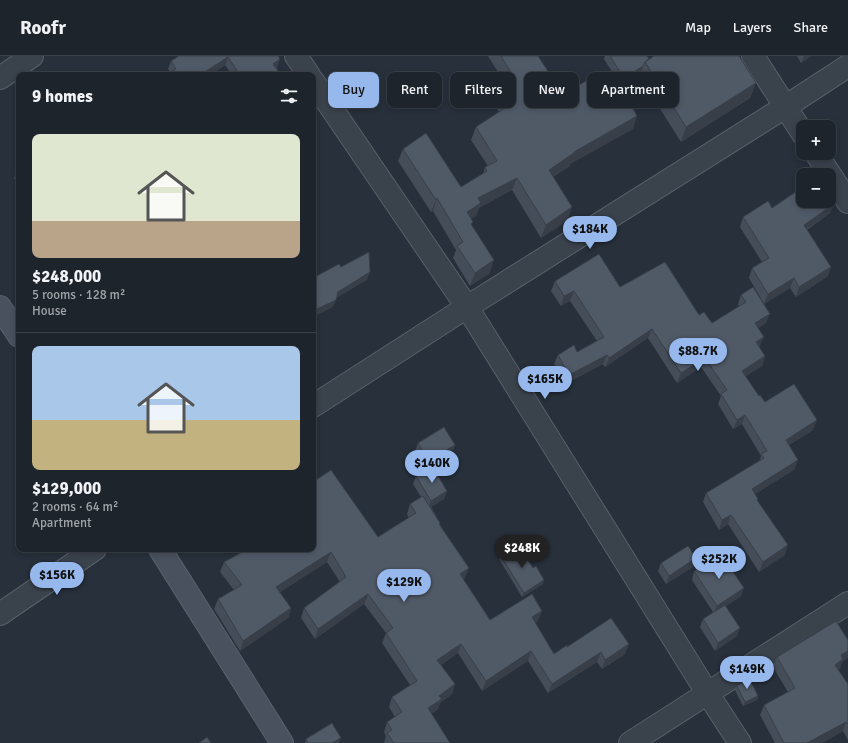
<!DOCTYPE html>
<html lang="en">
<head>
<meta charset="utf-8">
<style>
	body { margin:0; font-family:Signika,sans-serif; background:#252c34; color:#f1f3f6; height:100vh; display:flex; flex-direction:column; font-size:15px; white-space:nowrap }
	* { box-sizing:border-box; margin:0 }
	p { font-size:13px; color:#a0a4a9 }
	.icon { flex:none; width:22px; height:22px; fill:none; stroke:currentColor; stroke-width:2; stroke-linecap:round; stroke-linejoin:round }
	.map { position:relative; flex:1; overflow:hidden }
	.panel { position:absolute; left:16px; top:16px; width:300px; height:480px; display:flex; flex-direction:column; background:#1d242c; border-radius:8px; box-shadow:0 2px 6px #0003,0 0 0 1px #3b4148 }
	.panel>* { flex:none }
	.guide { position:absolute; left:328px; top:16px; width:380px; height:36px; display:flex; gap:8px }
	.fabs { position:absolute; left:796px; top:64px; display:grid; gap:8px }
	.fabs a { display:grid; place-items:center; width:40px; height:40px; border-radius:8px; background:#1d242c; box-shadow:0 2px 6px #0003,0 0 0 1px #3b4148; font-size:20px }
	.price { position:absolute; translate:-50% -34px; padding:0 9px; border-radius:14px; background:#96b8ec; color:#111; font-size:13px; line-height:26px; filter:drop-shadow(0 1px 2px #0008) }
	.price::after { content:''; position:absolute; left:50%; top:24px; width:12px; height:9px; margin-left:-6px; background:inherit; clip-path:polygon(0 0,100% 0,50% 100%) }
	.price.on { background:#222; color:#fff }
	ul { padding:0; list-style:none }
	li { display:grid; align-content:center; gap:8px; height:212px; padding:0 16px }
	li+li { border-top:1px solid #3b4148 }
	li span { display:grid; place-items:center; height:124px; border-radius:8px; color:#555 }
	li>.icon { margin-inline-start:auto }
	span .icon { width:72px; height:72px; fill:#fffc; stroke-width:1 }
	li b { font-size:17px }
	h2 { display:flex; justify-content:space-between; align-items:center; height:48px; padding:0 16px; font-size:17px }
	.chip { padding:0 14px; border-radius:8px; background:#1d242c; box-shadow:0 2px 6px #0003,0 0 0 1px #3b4148; font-size:14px; line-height:36px }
	.chip.on { background:#96b8ec; color:#111 }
	header { display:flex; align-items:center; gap:24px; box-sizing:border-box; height:56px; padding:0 20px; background:#1d242c; border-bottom:1px solid #3b4148 }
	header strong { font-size:19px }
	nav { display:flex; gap:22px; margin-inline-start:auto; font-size:14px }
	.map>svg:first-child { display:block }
</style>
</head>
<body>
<header>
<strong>Roofr</strong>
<nav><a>Map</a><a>Layers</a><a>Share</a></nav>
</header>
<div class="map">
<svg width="848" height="687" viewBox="0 0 848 687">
	<rect width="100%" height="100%" fill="#27303b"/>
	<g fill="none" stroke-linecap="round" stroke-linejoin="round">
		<g stroke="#58606a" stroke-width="24">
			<path id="street" d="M 296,0 L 309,19
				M 753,0 L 803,78
				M 0,22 L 32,0
				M 313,25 L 467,251 L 708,638 L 740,687
				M 816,97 L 848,146
				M 313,350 L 467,251 L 785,51 L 848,10
				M 0,558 L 95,493
				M 630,687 L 848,547"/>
		</g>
		<g stroke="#58606a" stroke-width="24">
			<path id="secondary" d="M 0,251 L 19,280
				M 160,493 L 282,687"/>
		</g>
		<use href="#street" stroke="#3a424c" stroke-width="22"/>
		<use href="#secondary" stroke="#49515e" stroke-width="22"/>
	</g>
	<path fill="#454d59" d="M 179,0 L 278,0 L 277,12 L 276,12 L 281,19 L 232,19 L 225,9 L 210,19 L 167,19 L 171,17 L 168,13 L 171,5 Z
		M 488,0 L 538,0 L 563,38 L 598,30 L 633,73 L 570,108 L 570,110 L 553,121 L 568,164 L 541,182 L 512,134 L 479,152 L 476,160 L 471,163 L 472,170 L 490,217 L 470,230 L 453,202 L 456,194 L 433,155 L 431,156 L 398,105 L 403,93 L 461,131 L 483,118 L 485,111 L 488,110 L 471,84 L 476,71 L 499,56 L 490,42 L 495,30 L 503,24 Z
		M 605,0 L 647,0 L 649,3 L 756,27 L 750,42 L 681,86 L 640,21 L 641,18 L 621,30 L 604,3 Z
		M 797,0 L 811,0 L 801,7 Z
		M 19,113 L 19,130 L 14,122 L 17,114 Z
		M 803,145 L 834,148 L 830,157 L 807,174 L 828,220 L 796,241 L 790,232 L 764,248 L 749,222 L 752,212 L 762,206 L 740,171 L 743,161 L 772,152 Z
		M 555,225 L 620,231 L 699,259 L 712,267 L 739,250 L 738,248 L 741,239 L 766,267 L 758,272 L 760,290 L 759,291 L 765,300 L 762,310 L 745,320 L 759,340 L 765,346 L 813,374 L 789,389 L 795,413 L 755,438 L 758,444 L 785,499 L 759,516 L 728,468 L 719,474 L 703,446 L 706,437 L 759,406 L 761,400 L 742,368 L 733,373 L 718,348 L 721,340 L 701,311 L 677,327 L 648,282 L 605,311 L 603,308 L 565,328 L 554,308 L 558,299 L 577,296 L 597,285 L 570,245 L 561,250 L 551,235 Z
		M 418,387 L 455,389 L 452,397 L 425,413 L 415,395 Z
		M 416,420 L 447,435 L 444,443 L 431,451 L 440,467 L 440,468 L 465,522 L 463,523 L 490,564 L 538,565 L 535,567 L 554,598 L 567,591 L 629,588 L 625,598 L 602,613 L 597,606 L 548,637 L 528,605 L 482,635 L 458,597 L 441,609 L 455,628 L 452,638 L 440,647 L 438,653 L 431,658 L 450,687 L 384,687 L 386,680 L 384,676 L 387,666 L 395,661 L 389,651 L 392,641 L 410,629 L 382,587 L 386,577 L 364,548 L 315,583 L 301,562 L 304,552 L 340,526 L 327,506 L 280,536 L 291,552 L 288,562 L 240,595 L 214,553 L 218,543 L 234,534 L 220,516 L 224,506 L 378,481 L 409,462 L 407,458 L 410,448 L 421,441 L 413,428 Z
		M 500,499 L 543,528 L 522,541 L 499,503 Z
		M 661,507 L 693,511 L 666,528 L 658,515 Z
		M 694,515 L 741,540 L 726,550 L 737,580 L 715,595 L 700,571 L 703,563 L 713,556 L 692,524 Z
		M 777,601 L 842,606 L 840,613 L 838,614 L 848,628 L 848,684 L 843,675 L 822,687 L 775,687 L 760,659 L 764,649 L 788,636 L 773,611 Z
		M 737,630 L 758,640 L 757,644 L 743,650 L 735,634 Z
		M 306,683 L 339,687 L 305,687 Z"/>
	<path fill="#383f48" d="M 804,0 L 811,0 L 801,7 Z
		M 228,1 L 225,9 L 210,19 L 200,19 Z
		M 280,3 L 277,12 L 270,16 L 273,8 Z
		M 643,10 L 641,18 L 621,30 L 624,22 Z
		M 756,27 L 750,42 L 681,86 L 686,71 Z
		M 637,60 L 633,73 L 570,108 L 570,110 L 544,127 L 549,114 L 574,96 Z
		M 517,122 L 512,134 L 479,152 L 476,160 L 462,168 L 467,156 L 478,142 Z
		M 437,142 L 433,155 L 431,156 L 436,144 Z
		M 834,148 L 830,157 L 800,178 L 804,169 Z
		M 572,151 L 568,164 L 541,182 L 546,169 Z
		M 494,204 L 490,217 L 470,230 L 475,217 Z
		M 831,211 L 828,220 L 796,241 L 799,231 Z
		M 370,216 L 367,224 L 335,243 L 338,236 Z
		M 794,222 L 790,232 L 764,248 L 768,238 Z
		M 574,235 L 570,245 L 561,250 L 564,240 Z
		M 336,244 L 333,251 L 313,261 L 313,255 Z
		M 770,258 L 766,267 L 751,277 L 755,267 Z
		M 652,273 L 648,282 L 605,311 L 609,302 Z
		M 764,281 L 760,290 L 752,295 L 756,286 Z
		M 607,299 L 603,308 L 565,328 L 569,319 Z
		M 765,300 L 762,310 L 739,325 L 742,315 Z
		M 705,302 L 701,311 L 677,327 L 681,317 Z
		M 745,359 L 742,368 L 733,373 L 737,364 Z
		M 817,364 L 813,374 L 782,393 L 786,384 Z
		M 455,389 L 452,397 L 425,413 L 428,405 Z
		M 798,404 L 795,413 L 749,442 L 752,433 Z
		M 447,435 L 444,443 L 428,453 L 431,445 Z
		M 731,459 L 728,468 L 719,474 L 722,464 Z
		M 788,489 L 785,499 L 759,516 L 763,506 Z
		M 331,496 L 327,506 L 272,541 L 276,531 Z
		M 696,502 L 693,511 L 666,528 L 669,520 Z
		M 469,512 L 465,522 L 456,528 L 460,518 Z
		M 544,524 L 543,528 L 522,541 L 524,537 Z
		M 744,532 L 741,540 L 714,558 L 717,550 Z
		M 368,538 L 364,548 L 315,583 L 318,573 Z
		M 291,552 L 288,562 L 240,595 L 243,585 Z
		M 542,555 L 538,565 L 528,571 L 532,561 Z
		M 740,572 L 737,580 L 715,595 L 718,587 Z
		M 461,588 L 458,597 L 434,614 L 437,604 Z
		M 629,588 L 625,598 L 602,613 L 605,604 Z
		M 531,595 L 528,605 L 482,635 L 486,625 Z
		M 848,595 L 848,602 L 842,606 L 840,613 L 831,618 L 835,609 L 841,599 Z
		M 601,596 L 597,606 L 548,637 L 552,628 Z
		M 455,628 L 452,638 L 440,647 L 438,653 L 425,662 L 428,652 L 439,640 Z
		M 758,640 L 757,644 L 743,650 L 745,646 Z
		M 846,666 L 843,675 L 822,687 L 807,687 Z
		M 341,682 L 339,687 L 332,687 Z"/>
	<path fill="#505a67" stroke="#383f48" d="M 179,0 L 278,0 L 280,3 L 273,8 L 281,19 L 240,19 L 228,1 L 200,19 L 167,19 L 176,13 L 171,5 Z
		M 501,0 L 538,0 L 563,38 L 593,21 L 598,30 L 615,20 L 637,60 L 574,96 L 574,97 L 549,114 L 572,151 L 546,169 L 517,122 L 478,142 L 481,147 L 467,156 L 473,166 L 471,168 L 494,204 L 475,217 L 457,190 L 463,186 L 437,142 L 436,144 L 403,93 L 426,77 L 461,131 L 487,115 L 485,111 L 497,105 L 476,71 L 508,50 L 495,30 L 512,18 Z
		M 610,0 L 647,0 L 649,3 L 645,6 L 643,10 L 624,22 Z
		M 654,0 L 739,0 L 756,27 L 686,71 L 645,6 Z
		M 803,131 L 803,145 L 829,145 L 829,141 L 834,148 L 804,169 L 831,211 L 799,231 L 794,222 L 768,238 L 752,212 L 769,202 L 743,161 L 768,145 L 772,152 Z
		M 369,196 L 370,216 L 338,236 L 336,244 L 313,255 L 313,222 L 339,208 L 341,211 Z
		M 599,198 L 620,231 L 665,206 L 699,259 L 704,256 L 712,267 L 746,246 L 741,239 L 753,231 L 770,258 L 755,267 L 764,281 L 756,286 L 765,300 L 742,315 L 759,340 L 760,339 L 765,346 L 794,328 L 817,364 L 786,384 L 798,404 L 752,433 L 758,443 L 757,444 L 788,489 L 763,506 L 731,459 L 722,464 L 706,437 L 764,402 L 761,398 L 767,395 L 745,359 L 737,364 L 721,338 L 727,334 L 705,302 L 681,317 L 652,273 L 609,302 L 607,299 L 569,319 L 558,299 L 574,289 L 577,296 L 604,281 L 574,235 L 564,240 L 555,225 Z
		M 444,371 L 455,389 L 428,405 L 418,387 Z
		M 432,410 L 447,435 L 431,445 L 416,420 Z
		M 331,414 L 378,481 L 416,457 L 410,448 L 423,440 L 440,467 L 439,468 L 469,512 L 460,518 L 490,564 L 532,538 L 542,555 L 532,561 L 554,598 L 567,589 L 567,591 L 611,562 L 629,588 L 605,604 L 601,596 L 552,628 L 531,595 L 486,625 L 461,588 L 437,604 L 455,628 L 439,640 L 442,643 L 428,652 L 450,687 L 394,687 L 387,677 L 392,674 L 387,666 L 402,656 L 392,641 L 417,625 L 386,577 L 393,572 L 368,538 L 318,573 L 304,552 L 346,521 L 331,496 L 276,531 L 291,552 L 243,585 L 218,543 L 242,529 L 224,506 L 248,493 L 313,493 L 313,426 Z
		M 517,488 L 533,512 L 536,510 L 544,524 L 524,537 L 500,499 Z
		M 688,490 L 696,502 L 669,520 L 661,507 Z
		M 721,498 L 744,532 L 717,550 L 694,515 Z
		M 725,549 L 740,572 L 718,587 L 703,563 Z
		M 836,565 L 848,584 L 848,595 L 841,599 L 843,603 L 835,609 L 848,628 L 848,668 L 846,666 L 807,687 L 784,687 L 764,649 L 795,632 L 777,601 Z
		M 749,622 L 758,640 L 745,646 L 737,630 Z
		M 332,667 L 341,682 L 332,687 L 308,687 L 306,683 Z
		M 207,681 L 211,687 L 199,687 Z"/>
</svg>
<div class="fabs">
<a>+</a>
<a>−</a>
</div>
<b class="price" style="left:590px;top:194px">$184K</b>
<b class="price" style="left:698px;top:316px">$88.7K</b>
<b class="price" style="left:545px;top:344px">$165K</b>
<b class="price" style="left:432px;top:428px">$140K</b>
<b class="price on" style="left:522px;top:513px">$248K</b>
<b class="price" style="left:719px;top:524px">$252K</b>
<b class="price" style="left:57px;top:540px">$156K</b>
<b class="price" style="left:404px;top:547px">$129K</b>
<b class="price" style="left:747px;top:634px">$149K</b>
<div class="guide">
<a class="chip on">Buy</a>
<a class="chip">Rent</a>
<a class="chip">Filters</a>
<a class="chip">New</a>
<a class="chip">Apartment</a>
</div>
<section class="panel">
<h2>9 homes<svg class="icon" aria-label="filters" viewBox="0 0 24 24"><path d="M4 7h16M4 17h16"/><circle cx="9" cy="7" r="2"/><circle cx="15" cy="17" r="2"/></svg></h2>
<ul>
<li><span style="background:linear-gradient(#dfe7d0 70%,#b9a48a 0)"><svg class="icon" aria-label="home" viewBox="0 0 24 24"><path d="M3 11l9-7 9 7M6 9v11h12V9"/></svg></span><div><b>$248,000</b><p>5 rooms · 128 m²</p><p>House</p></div></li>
<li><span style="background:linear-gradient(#a9c7e8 60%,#c2b280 0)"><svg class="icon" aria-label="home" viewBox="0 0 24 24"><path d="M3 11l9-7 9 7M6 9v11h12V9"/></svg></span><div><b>$129,000</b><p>2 rooms · 64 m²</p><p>Apartment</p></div></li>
</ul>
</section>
</div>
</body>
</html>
